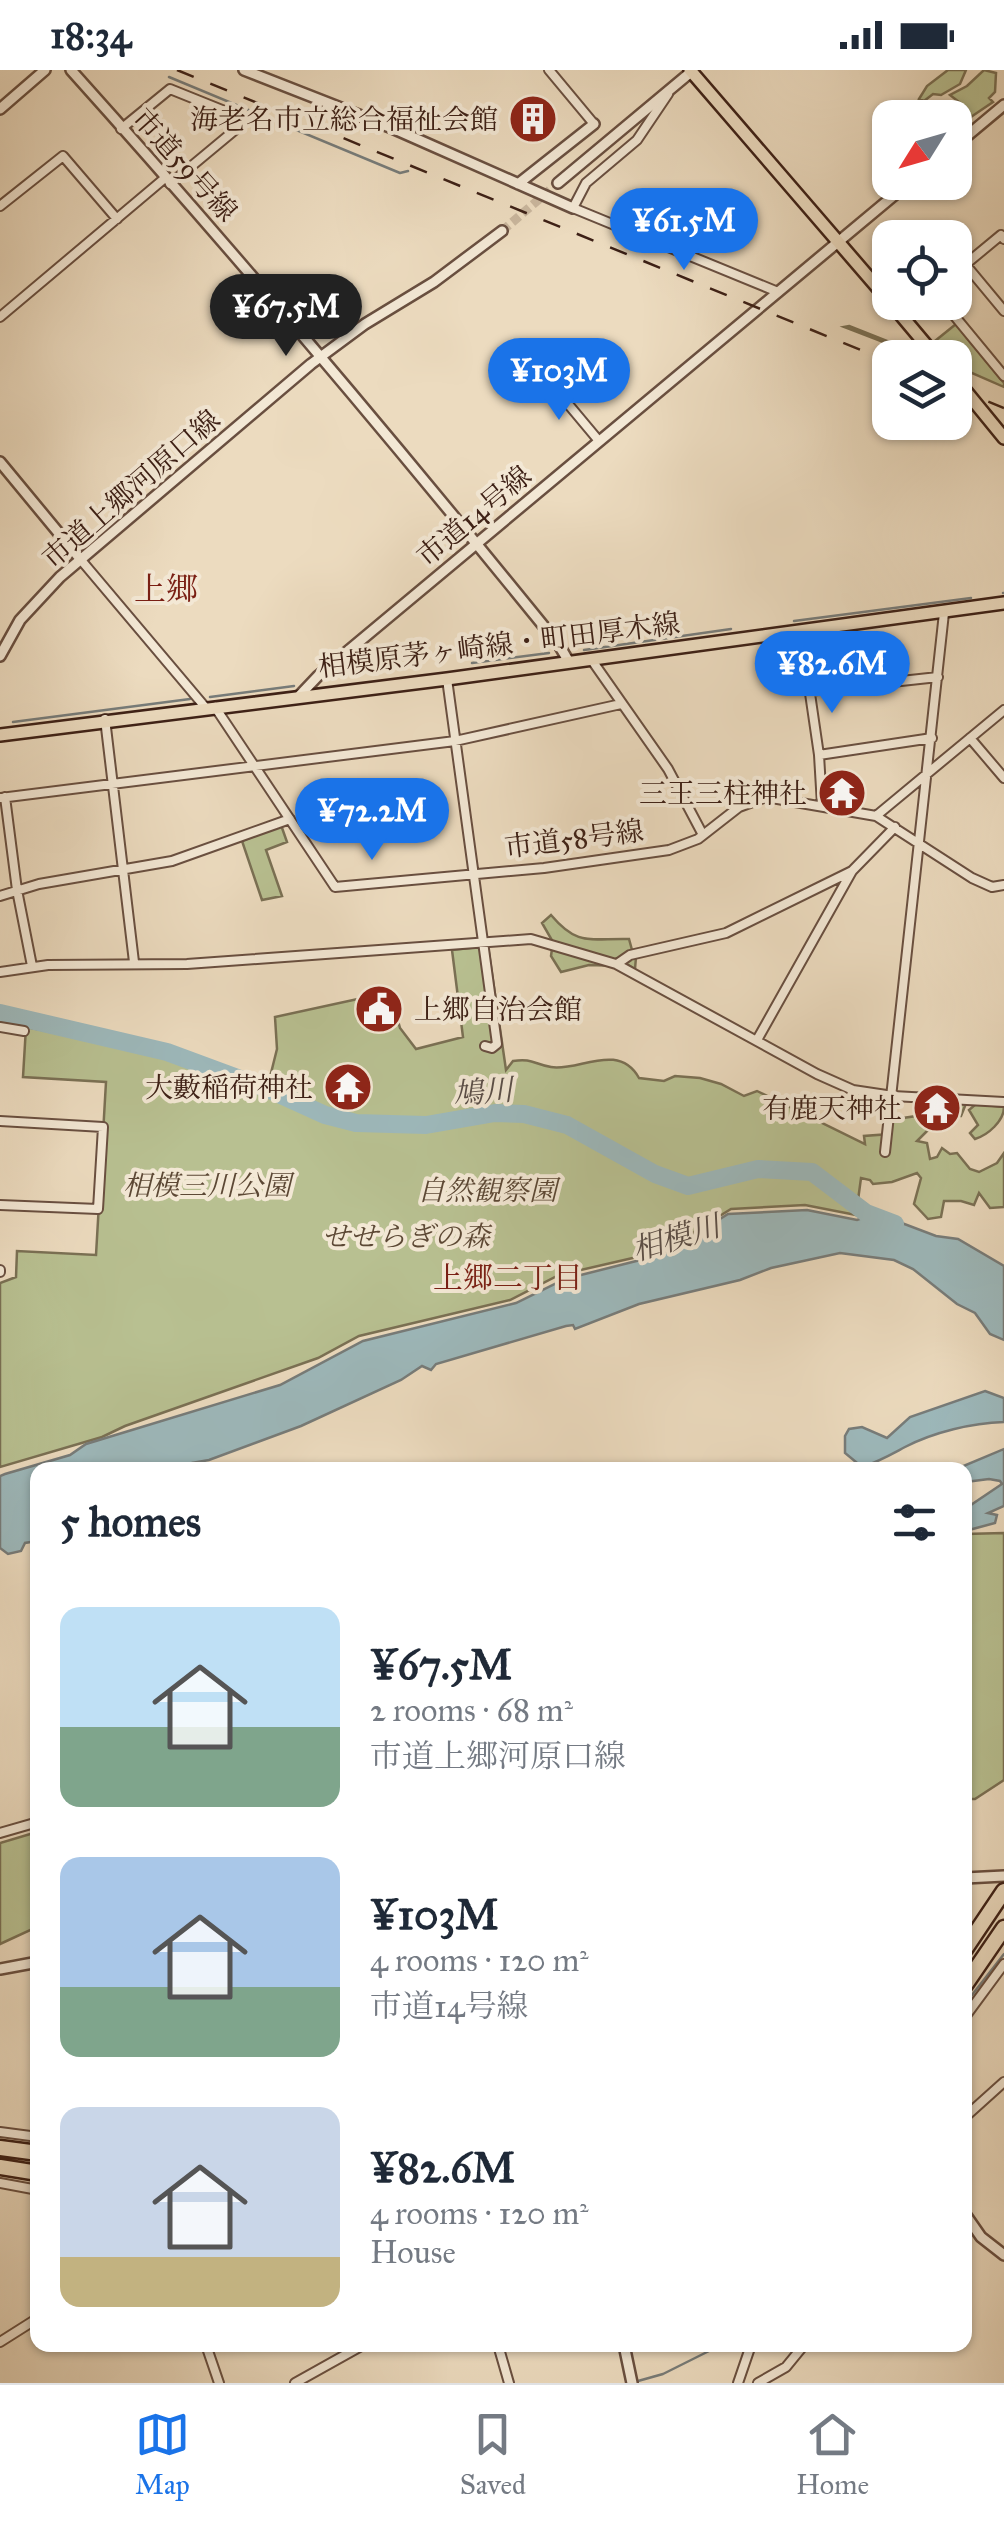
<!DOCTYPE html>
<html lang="en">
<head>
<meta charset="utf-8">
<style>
	body { margin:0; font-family:"IM FELL Great Primer","Noto Serif JP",serif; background:#f2f2f3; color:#1f2937; height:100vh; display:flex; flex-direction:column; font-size:38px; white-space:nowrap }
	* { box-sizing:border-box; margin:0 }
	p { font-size:32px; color:#747a83 }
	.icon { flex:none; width:55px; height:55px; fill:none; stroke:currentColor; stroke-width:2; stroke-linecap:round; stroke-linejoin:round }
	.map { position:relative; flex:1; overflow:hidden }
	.sheet { position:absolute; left:30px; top:1392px; width:942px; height:890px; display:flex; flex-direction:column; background:#fff; border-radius:20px; box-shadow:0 2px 8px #0004 }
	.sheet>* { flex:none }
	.needle { width:65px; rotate:233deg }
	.fabs { position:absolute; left:872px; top:30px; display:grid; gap:20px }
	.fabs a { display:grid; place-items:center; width:100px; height:100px; border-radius:20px; background:#fff; box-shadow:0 2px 8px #0004; font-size:50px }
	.price { position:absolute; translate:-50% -85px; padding:0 22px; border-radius:35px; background:#1a73e8; color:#fff; font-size:32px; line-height:65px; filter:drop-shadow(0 2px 5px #0008) }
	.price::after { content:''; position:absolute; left:50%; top:60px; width:30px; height:22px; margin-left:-15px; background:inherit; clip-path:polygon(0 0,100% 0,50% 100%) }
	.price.active { background:#222; color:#fff }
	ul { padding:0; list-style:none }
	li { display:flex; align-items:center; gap:30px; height:250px; padding:0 30px }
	li span { display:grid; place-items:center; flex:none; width:280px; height:200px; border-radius:20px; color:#555 }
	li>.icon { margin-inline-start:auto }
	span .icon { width:120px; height:120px; fill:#fffc; stroke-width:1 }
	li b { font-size:42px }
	h2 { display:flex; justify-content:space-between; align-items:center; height:120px; padding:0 30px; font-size:42px }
	.status { display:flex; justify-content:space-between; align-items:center; height:70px; padding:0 50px; background:#fff; direction:ltr }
	.status svg { height:28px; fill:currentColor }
	.tabs { display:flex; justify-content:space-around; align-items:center; height:140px; border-top:2px solid #e0e1e3; background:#fff; font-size:28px; color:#747a83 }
	.tabs a { display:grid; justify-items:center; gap:5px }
	.tabs .active { color:#1a73e8 }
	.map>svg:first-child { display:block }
</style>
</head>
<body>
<div class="status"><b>18:34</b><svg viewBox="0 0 49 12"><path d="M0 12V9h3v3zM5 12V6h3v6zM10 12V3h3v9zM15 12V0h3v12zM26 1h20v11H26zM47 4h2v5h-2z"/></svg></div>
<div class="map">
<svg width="1004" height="2313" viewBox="0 0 1004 2313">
	<rect width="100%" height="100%" fill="#ecdbbf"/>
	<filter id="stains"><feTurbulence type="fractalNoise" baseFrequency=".002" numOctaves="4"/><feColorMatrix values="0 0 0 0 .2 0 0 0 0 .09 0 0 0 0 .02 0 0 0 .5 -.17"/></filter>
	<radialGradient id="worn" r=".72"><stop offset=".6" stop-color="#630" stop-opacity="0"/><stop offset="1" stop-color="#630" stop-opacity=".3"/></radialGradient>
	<path fill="#b8c091" stroke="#7a7054" stroke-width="2.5" d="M 948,0 L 966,0 L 960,14 L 941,25 L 933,24 L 924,31 L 919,29 L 927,16 Z
		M 984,0 L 996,3 L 995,22 L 989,28 L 993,32 L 959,55 L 955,64 L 955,48 L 950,47 L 959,32 L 950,25 L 967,16 Z
		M 956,254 L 1004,313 L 1004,317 L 965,300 L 967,286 L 955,291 L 955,288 L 947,285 L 935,271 Z
		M 849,256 L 920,284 L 922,287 L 844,257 Z
		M 858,715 L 861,739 L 828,735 L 827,720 Z
		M 281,755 L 287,772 L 266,780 L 282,826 L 262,830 L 242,771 Z
		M 551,845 C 578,877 590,868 629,869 L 632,880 L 628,887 L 636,887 L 635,899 L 625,893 L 620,896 L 589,895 L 561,902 L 551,886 L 553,872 L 542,853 Z
		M 488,876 L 506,1000 L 513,991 C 532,988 534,994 551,997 C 578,1002 618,971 639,1008 L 664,1011 L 675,1006 L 700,1008 L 721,1014 L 744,1026 L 757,1021 L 865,1074 L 864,1066 L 890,1064 L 892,1052 L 896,1049 L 930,1044 L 937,1030 L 963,1032 L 965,1036 L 961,1046 L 953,1046 L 950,1041 L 946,1042 L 917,1071 L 927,1073 L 930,1089 L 937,1087 L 942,1078 L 950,1084 L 957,1083 L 970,1099 L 979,1102 L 997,1093 L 1004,1083 L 1004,1137 L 990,1138 L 979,1123 L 974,1135 L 961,1131 L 944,1131 L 941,1147 L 928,1149 L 914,1134 L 921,1108 L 917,1103 L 892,1112 L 873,1114 L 870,1110 L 861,1108 L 856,1145 L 805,1135 L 731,1139 L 663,1181 L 559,1205 L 510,1230 L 359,1266 L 318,1288 L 125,1356 L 102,1367 L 0,1397 L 0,1213 L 16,1207 L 17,1181 L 96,1185 L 106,1012 L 23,1007 L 26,957 L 134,978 L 195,996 L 266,1023 L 277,979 L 275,947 L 390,922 L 400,958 L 416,979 L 463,967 L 452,880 Z
		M 976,1034 L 1004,1037 C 1004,1051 988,1065 975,1069 L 970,1063 L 978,1055 L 969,1040 Z
		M 1004,1463 L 1004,1710 L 975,1729 L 965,1729 L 965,1464 Z
		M 37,1762 L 37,1857 L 0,1874 L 0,1773 Z"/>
	<path fill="#9db9bc" stroke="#777c7a" stroke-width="2.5" d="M 807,1140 L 857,1150 L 868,1146 L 886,1147 L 936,1166 L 958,1169 L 1004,1196 L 1004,1270 L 990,1264 L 975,1243 L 957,1234 L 913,1199 L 894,1190 L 840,1183 L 771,1198 L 740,1210 L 639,1234 L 575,1259 L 573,1255 L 566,1256 L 436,1294 L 431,1300 L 422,1296 L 401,1310 L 301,1356 L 209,1390 L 192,1393 L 181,1400 L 38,1400 L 37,1471 L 25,1473 L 21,1481 L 8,1484 L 0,1478 L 0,1406 L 5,1404 L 70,1385 L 86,1374 L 280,1315 L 363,1271 L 516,1233 L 565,1209 L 664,1184 L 728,1144 Z
		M 985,1321 L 1004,1328 L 1004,1352 C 972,1353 934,1362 905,1377 C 890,1385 878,1392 862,1397 L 845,1383 L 845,1366 L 849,1359 L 862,1357 L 887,1368 L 910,1347 Z
		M 1004,1379 L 1004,1436 L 988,1443 L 997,1445 L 995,1453 L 965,1461 L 965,1439 L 1002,1414 L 1000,1411 L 989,1409 L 965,1412 L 965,1400 L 954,1400 Z"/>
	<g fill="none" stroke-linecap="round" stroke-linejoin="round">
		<path stroke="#777c7a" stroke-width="2.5" d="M 169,7 L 400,103 L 408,101
			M 1003,523 L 1004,523
			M 794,551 L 971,528
			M 584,580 L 731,559
			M 472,593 L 549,583
			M 210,627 L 294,616
			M 13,652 L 190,629
			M 965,1934 L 1004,1884
			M 638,2311 L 663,2304 L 721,2275"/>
		<path stroke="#9db9bc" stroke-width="18" d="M 0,943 L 167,982 L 270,1020 L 325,1045 L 356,1053 L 426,1055 L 495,1043 L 524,1044 L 567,1055 L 655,1104 L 688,1116 L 758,1099 L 812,1102 L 866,1143 L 895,1154"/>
		<path stroke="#c9b69d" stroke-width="9" stroke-dasharray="9 4.5" stroke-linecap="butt" d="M 502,161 L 558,113"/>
		<g stroke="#694f40" stroke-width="12">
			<path id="minor" d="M 549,0 L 594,54
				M 668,24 L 637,70 L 586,113 L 573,138 L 778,222
				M 121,59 L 170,19 L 247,50 L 170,114
				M 0,136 L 63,86 L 117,149
				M 965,194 L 1004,241
				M 955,203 L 1001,165 L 1004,169
				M 943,232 L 1004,306
				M 902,246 L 919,232
				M 0,247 L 165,108
				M 548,310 L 599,371
				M 81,490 L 205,637
				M 801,562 L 819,685 L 822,735
				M 591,589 L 668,699 L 703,765
				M 447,609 L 497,974 L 492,978 L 485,976
				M 809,621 L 938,607
				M 215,637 L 335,817 L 544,798 L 669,780 L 698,769 L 739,737 L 766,727 L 876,746 L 972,808 L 992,817 L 1004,815
				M 105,649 L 134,892
				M 970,668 L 1004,708
				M 819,685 L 932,668
				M 5,727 L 17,820 L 32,896
				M 0,728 L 455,671 L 621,634
				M 876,746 L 1004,640
				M 0,826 L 39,814 L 172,791 L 290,749
				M 617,894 L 630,885 L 726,863 L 852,801
				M 0,902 L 48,895 L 187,894 L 531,869 L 616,894 L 817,1004 L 853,1020 L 893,1026 L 1004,1032
				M 0,957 L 24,961
				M 757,970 L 852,801 L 895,757
				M 0,1051 L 103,1057 L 98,1139 L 0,1135
				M 885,1082 L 944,543
				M 0,1200 L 0,1202
				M 0,1763 L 38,1752
				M 965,1947 L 1004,1894
				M 965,2047 L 1004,2012
				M 0,2062 L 38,2067
				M 0,2113 L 38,2120
				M 0,2272 L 38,2248
				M 206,2275 L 219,2313
				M 498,2275 L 509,2313
				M 295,2313 L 363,2275
				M 738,2313 L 751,2275
				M 758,2313 L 786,2297 L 804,2275"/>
		</g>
		<g stroke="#694f40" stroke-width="14">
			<path id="tertiary" d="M 71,0 C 239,187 401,380 559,575 L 569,592
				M 244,0 L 392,58 L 573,138
				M 0,39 L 45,0
				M 955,76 L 1004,35
				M 558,113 L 691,2
				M 518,114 L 594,54
				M 0,392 L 81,490
				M 0,586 L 20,550 L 60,507 L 311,294 L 365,254 L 434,212 L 502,161
				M 300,625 L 318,606 L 910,112
				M 965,1808 L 1004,1806
				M 0,1899 L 38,1892
				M 965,2144 L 981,2167 L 1004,2185
				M 624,2275 L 632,2313"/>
		</g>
		<g stroke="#3d2016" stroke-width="16">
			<path id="primary" d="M 690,0 L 890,232
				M 890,232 L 937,288
				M 955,308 L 1004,368
				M 0,665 L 447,609 L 1004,533"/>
		</g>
		<g stroke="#3d2016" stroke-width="19">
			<path id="motorway" d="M 965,1879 L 1004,1821
				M 965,1915 L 1004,1858
				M 0,2078 L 38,2083
				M 0,2097 L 38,2103"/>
		</g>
		<use href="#minor" stroke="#f3e8d5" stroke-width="8"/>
		<use href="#tertiary" stroke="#f3e8d5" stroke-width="9"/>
		<use href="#primary" stroke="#ecdbbf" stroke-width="11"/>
		<use href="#motorway" stroke="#ecdbbf" stroke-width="14"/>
		<path stroke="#3d2016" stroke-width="2.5" stroke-dasharray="18 18" stroke-linecap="butt" d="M 177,0 L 890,292
			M 955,318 L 1004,338"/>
	</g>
	<defs>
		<g id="building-disc" transform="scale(2.5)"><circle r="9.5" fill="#8f2418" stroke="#f3e8d5"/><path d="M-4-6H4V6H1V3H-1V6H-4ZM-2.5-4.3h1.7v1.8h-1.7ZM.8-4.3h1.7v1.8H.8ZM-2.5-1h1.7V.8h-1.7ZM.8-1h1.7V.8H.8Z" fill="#fff"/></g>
		<g id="temple-disc" transform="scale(2.5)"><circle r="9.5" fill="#8f2418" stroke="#f3e8d5"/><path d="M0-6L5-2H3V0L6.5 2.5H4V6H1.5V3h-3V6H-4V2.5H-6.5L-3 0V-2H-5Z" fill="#fff"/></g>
		<g id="civic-disc" transform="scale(2.5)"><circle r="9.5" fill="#8f2418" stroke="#f3e8d5"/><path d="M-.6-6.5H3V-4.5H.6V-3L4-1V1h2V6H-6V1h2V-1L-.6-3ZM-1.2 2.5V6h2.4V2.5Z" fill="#fff"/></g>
	</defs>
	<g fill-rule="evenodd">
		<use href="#building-disc" x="533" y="49"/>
		<use href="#temple-disc" x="842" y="723"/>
		<use href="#civic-disc" x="379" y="939"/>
		<use href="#temple-disc" x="348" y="1017"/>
		<use href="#temple-disc" x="937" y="1038"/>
	</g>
	<g text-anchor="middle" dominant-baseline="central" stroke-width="8" stroke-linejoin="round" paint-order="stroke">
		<g font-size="28" fill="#3d2016" stroke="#f3e8d5" text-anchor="end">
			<text x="498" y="49">海老名市立総合福祉会館</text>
			<text x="807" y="723">三王三柱神社</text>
			<text x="414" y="939" text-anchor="start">上郷自治会館</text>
			<text x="313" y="1017">大藪稲荷神社</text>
			<text x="902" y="1038">有鹿天神社</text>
		</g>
		<g font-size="28" fill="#3d2016" stroke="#f3e8d5">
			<text transform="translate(185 95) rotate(48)">市道59号線</text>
			<text transform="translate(131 419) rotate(-41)">市道上郷河原口線</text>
			<text transform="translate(474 446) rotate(-40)">市道14号線</text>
			<text transform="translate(499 575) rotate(-7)">相模原茅ヶ崎線・町田厚木線</text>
			<text transform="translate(574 769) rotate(-7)">市道58号線</text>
		</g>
		<g font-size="28" font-style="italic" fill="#5c4835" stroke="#f3e8d5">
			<text x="207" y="1115">相模三川公園</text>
			<text x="487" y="1120">自然観察園</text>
			<text x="406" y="1166">せせらぎの森</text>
		</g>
		<g font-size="30" font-style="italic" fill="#5a4e48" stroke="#f3e8d5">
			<text transform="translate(483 1022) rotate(-5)">鳩川</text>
			<text transform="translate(676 1168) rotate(-17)">相模川</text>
		</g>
		<g font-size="30" fill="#7a1f14" stroke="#f3e8d5">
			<text x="508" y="1208">上郷二丁目</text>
		</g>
		<g font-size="32" fill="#7a1f14" stroke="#f3e8d5">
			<text x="166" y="519">上郷</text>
		</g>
	</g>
	<rect width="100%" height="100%" filter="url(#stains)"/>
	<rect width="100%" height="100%" fill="url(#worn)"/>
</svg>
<div class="fabs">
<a><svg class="needle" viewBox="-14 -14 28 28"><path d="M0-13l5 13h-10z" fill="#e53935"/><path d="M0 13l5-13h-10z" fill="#747a83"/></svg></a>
<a><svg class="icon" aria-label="locate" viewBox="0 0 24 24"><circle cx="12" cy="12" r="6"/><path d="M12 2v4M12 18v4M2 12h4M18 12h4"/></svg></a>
<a><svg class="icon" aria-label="layers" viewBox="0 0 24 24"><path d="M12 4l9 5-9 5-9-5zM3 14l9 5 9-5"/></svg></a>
</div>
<b class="price" style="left:684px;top:203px">¥61.5M</b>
<b class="price active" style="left:286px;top:289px">¥67.5M</b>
<b class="price" style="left:559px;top:353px">¥103M</b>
<b class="price" style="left:832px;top:646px">¥82.6M</b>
<b class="price" style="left:372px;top:793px">¥72.2M</b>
<section class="sheet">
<h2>5 homes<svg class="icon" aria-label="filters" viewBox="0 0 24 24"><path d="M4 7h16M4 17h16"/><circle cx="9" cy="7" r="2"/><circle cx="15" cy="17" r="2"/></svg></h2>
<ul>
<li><span style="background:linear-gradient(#bfe0f5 60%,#7fa58c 0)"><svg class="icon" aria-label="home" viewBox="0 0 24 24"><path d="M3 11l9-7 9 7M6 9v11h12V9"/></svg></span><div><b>¥67.5M</b><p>2 rooms · 68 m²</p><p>市道上郷河原口線</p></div></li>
<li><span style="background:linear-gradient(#a9c7e8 65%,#7fa58c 0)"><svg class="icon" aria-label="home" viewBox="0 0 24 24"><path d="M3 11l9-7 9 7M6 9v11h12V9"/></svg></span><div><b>¥103M</b><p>4 rooms · 120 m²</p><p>市道14号線</p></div></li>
<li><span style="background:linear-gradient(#c9d6e8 75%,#c2b280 0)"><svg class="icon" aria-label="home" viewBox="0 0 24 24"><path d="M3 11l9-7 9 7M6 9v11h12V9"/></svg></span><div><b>¥82.6M</b><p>4 rooms · 120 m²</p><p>House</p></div></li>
</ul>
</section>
</div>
<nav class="tabs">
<a class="active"><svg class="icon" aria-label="map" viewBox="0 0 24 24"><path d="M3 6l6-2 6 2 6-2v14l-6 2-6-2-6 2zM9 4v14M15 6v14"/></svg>Map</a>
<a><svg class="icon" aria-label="saved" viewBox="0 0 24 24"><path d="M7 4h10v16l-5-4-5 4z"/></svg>Saved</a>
<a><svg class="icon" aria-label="home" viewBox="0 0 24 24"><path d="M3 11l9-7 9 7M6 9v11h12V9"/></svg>Home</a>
</nav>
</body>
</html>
